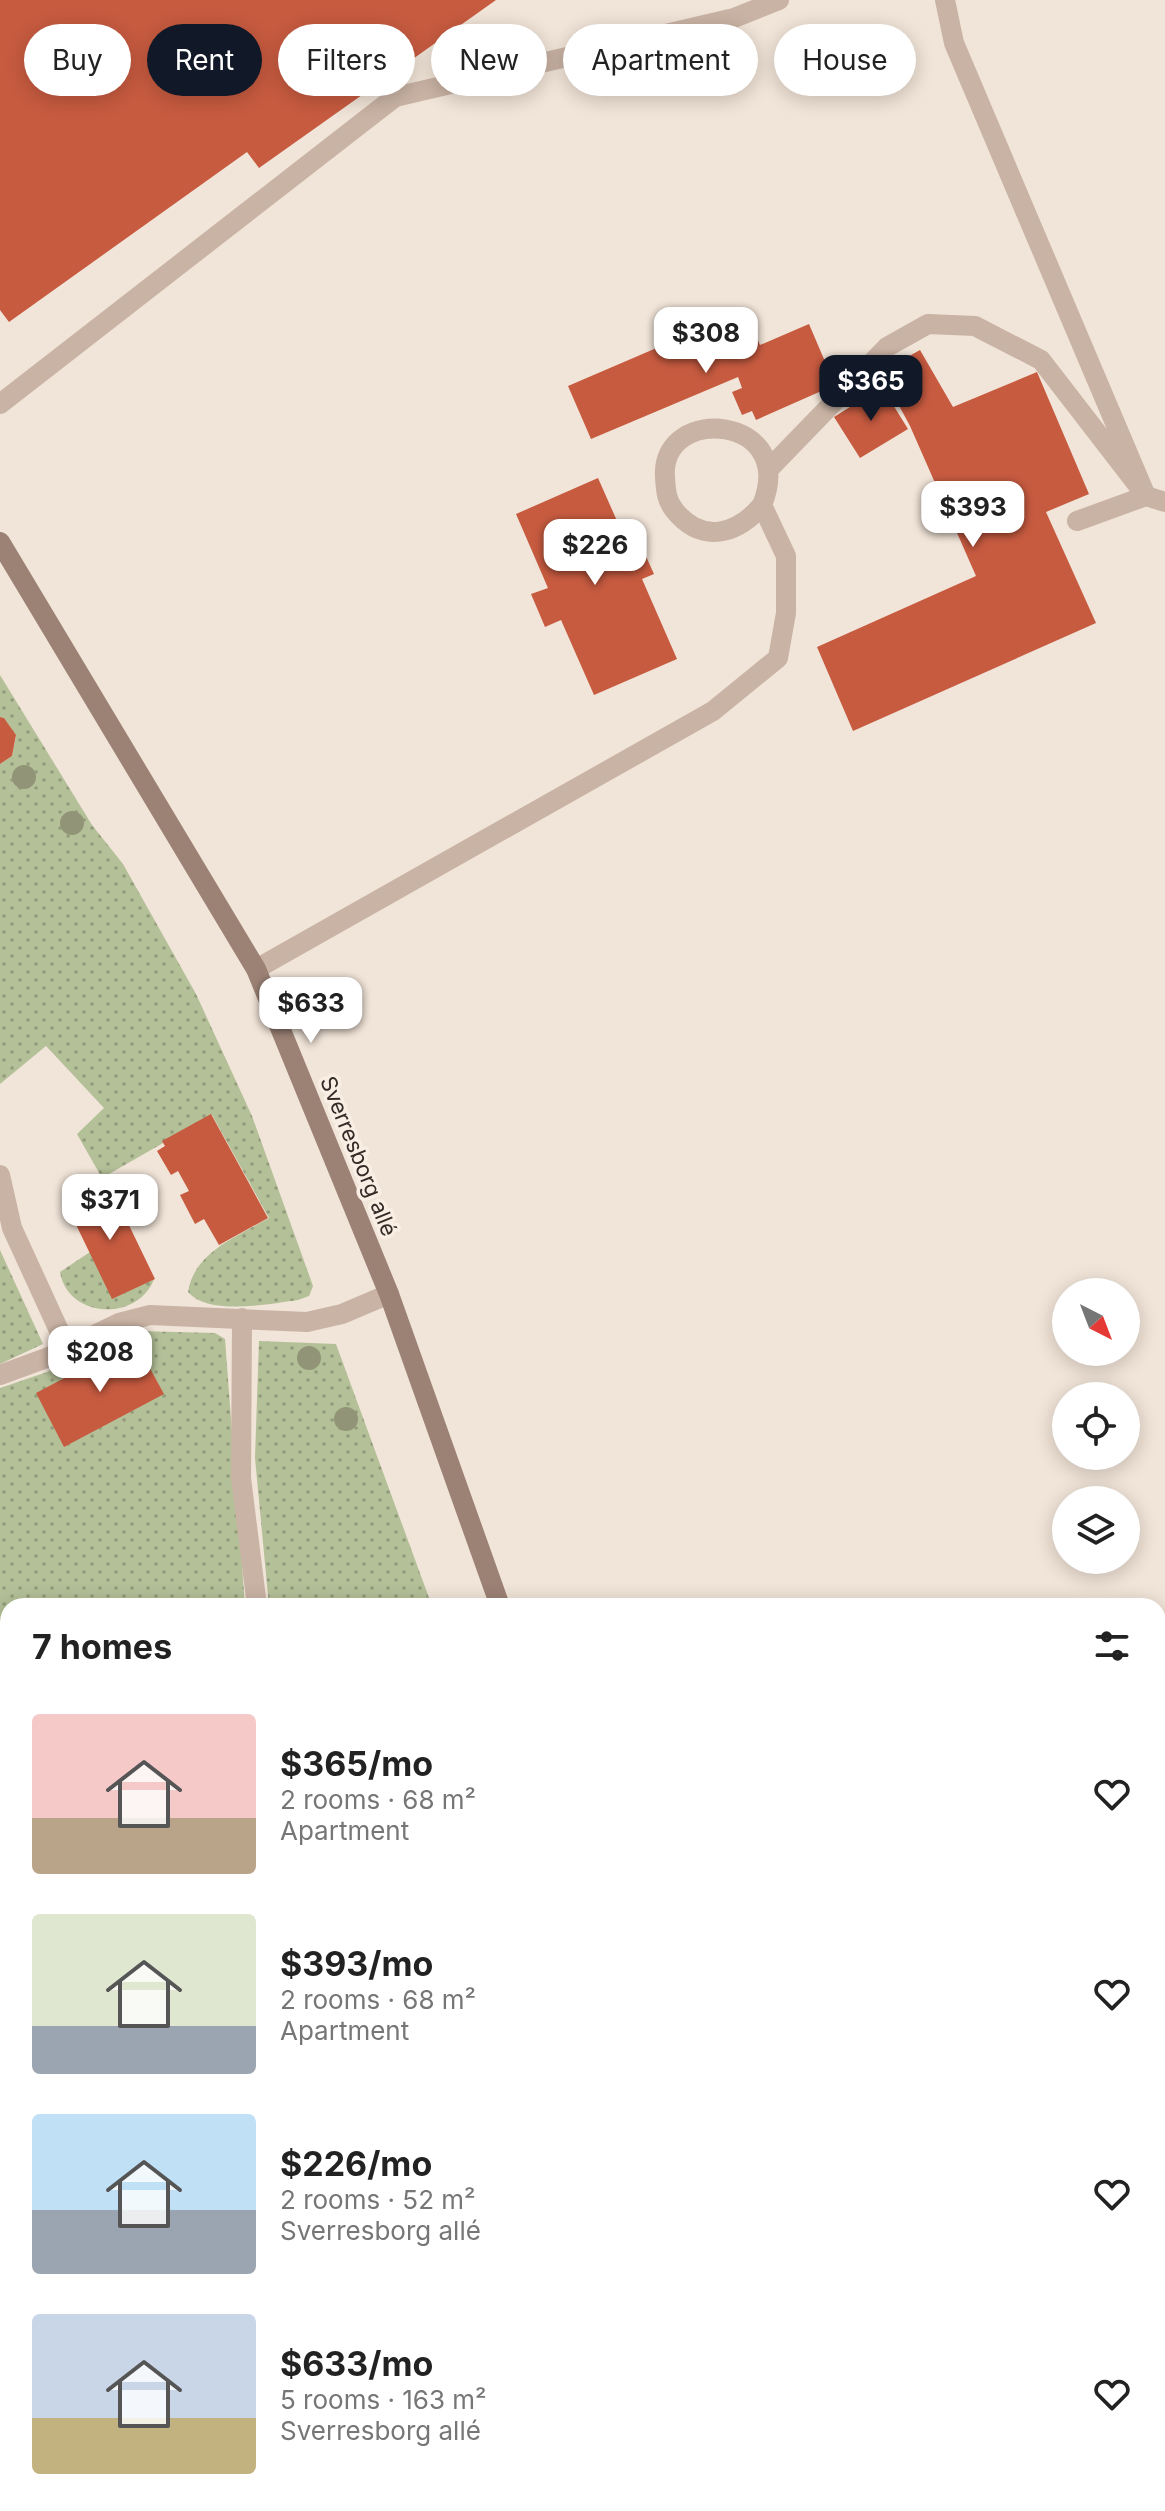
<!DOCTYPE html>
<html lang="en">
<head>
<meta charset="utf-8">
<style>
	body { margin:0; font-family:Inter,sans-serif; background:#f2f2f2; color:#222; height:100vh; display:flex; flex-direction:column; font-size:30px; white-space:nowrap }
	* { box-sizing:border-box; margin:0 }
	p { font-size:26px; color:#767676 }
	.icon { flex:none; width:44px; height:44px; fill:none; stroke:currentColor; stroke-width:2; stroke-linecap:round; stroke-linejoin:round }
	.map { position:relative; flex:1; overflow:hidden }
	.panel { position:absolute; left:0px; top:1598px; width:1166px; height:914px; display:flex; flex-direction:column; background:#fff; border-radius:24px 24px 0 0; box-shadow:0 4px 20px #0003 }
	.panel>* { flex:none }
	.guide { position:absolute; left:24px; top:24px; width:1118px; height:72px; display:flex; gap:16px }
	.needle { width:52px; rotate:138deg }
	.buttons { position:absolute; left:1052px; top:1278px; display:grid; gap:16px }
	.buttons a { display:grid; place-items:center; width:88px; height:88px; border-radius:50%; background:#fff; box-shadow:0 4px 20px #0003; font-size:40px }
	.price { position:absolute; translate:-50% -68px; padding:0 18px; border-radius:16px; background:#fff; color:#222; font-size:26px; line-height:52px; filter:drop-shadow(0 2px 4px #0008) }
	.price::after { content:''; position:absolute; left:50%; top:48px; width:24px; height:18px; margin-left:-12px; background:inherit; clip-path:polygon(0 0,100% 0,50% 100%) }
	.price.active { background:#111827; color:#fff }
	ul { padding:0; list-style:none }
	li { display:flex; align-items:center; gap:24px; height:200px; padding:0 32px }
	li span { display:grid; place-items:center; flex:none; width:224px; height:160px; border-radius:8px; color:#555 }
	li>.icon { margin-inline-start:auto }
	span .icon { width:96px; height:96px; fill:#fffc; stroke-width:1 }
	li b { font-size:34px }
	h2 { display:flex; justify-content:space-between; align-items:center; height:96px; padding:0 32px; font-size:34px }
	.pill { padding:0 28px; border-radius:36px; background:#fff; box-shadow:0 4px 20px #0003; font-size:28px; line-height:72px }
	.pill.active { background:#111827; color:#fff }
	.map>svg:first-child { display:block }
</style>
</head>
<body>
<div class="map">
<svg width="1165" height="2511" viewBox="0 0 1165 2511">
	<defs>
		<pattern id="grass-dots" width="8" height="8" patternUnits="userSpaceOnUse" patternTransform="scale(2)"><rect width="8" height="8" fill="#b4c098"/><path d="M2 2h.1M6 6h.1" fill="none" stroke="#939c7c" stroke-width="1.8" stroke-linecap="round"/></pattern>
	</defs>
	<rect width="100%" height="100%" fill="#f1e4d8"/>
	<path fill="url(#grass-dots)" d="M 0,675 L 92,825 L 123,864 L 196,994 L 252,1116 L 313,1286 L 309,1296 L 298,1300 C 269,1304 208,1316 188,1292 C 194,1252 238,1236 269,1218 L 212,1115 L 102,1178 L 77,1134 L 104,1108 L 46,1046 L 0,1084 L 0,764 L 12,756 L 16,736 L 4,718 L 0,717 Z
		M 0,1250 L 43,1344 L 0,1364 Z
		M 90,1252 L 154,1279 C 138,1322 68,1319 60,1272 Z
		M 136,1331 L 215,1333 L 225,1339 L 245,1606 L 8,1606 L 8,1671 L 0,1659 L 0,1388 L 47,1372 L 115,1338 Z
		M 259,1341 L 336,1344 L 432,1606 L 269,1606 L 255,1458 Z
		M 0,1709 L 8,1722 L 8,2504 L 476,2504 L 477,2511 L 0,2511 Z
		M 510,2504 L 754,2504 L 756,2511 L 512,2511 Z"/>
	<path fill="#c75b40" d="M 0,0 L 496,0 L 259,168 L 247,152 L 9,322 L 0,310 Z
		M 747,314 L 760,345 L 809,324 L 835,385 L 756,420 L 752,411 L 742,415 L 732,392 L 742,388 L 738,377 L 591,439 L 568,386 L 717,322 L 720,326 Z
		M 920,350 L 953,407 L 1037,372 L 1089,494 L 1046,512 L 1096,623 L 853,731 L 817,647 L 976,576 L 910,426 L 881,372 Z
		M 882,387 L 908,429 L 860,458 L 834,417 Z
		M 598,478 L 633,557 L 644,552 L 654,574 L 642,579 L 677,659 L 594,695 L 561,620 L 545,627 L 531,594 L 548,588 L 516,514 Z
		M 0,717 L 4,718 L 16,735 L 12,756 L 0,764 Z
		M 211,1114 L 268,1218 L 219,1245 L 204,1219 L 195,1224 L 180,1195 L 189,1191 L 178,1171 L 171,1175 L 157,1151 L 165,1146 L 162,1141 Z
		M 109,1184 L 155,1279 L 112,1299 L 66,1204 Z
		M 135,1341 L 164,1394 L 64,1447 L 36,1393 Z"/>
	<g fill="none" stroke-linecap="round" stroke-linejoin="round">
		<path stroke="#c9b3a4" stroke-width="20" d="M 945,0 L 954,43 L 1146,496 L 1165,502
			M 0,404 L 395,97 L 734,18 L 779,0
			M 768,470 L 887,347 L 928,324 L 975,326 L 1041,360 L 1146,496 L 1077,521
			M 256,969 L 713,711 L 778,658 L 786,613 L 786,556 L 762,505 C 799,415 660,403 665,477 C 666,491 666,500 675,511 C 702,544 737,535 762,505
			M 0,1175 L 12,1228 L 67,1348
			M 242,1318 L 241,1478 L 257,1606
			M 0,1375 L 49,1357 L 119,1323 L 150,1315 L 307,1322 L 342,1314 L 389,1294
			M 0,1684 L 8,1696
			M 1158,2478 L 1165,2476
			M 491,2504 L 492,2511
			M 1058,2511 L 1079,2504"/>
		<path stroke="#9c8275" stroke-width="20" d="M 0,542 L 256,969 L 389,1294 L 500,1606
			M 822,2504 L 824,2511"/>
	</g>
	<g fill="#929478">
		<circle cx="24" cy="777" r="12"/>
		<circle cx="72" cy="823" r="12"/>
		<circle cx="309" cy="1358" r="12"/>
		<circle cx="346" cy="1419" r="12"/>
	</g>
	<g text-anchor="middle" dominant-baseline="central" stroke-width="7" stroke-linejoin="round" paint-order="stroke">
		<g font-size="22" fill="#342a26" stroke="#f9eee4">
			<text transform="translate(359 1156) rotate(68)">Sverresborg allé</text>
		</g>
	</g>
</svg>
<div class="buttons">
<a><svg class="needle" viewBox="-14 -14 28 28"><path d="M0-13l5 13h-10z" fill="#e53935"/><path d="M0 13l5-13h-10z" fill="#767676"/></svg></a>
<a><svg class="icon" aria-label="locate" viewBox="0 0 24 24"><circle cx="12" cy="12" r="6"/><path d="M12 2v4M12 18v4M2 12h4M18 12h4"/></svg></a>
<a><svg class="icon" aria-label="layers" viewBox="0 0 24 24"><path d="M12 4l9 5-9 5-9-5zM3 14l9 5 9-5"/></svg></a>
</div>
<b class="price" style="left:706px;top:375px">$308</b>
<b class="price active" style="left:871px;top:423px">$365</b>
<b class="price" style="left:973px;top:549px">$393</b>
<b class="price" style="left:595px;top:587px">$226</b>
<b class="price" style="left:311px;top:1045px">$633</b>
<b class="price" style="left:110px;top:1242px">$371</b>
<b class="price" style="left:100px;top:1394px">$208</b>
<div class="guide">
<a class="pill">Buy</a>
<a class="pill active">Rent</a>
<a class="pill">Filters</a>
<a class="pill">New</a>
<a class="pill">Apartment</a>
<a class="pill">House</a>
</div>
<section class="panel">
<h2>7 homes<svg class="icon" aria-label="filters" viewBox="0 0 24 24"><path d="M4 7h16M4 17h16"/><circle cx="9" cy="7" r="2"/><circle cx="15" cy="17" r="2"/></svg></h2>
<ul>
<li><span style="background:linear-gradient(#f6c9c9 65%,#b9a48a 0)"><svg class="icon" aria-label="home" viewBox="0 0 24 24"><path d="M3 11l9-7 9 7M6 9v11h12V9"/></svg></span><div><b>$365/mo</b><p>2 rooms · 68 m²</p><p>Apartment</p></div><svg class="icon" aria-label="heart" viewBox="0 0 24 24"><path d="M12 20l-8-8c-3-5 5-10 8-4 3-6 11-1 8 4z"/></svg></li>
<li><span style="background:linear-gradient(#dfe7d0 70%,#9aa5b1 0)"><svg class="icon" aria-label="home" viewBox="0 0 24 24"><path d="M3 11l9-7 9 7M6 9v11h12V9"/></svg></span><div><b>$393/mo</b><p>2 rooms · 68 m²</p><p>Apartment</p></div><svg class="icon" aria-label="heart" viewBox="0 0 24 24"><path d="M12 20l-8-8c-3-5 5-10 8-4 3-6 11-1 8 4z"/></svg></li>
<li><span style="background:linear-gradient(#bfe0f5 60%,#9aa5b1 0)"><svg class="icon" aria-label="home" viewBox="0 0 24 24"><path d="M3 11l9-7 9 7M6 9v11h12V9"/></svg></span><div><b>$226/mo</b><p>2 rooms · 52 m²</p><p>Sverresborg allé</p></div><svg class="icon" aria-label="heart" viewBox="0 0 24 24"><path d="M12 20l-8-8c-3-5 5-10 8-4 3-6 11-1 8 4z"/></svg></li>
<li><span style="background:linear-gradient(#c9d6e8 65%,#c2b280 0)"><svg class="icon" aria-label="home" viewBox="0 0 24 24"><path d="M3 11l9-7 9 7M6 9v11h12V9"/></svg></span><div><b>$633/mo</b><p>5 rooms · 163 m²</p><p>Sverresborg allé</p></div><svg class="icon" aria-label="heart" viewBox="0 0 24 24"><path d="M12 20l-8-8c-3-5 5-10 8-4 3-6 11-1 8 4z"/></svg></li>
</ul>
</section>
</div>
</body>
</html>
